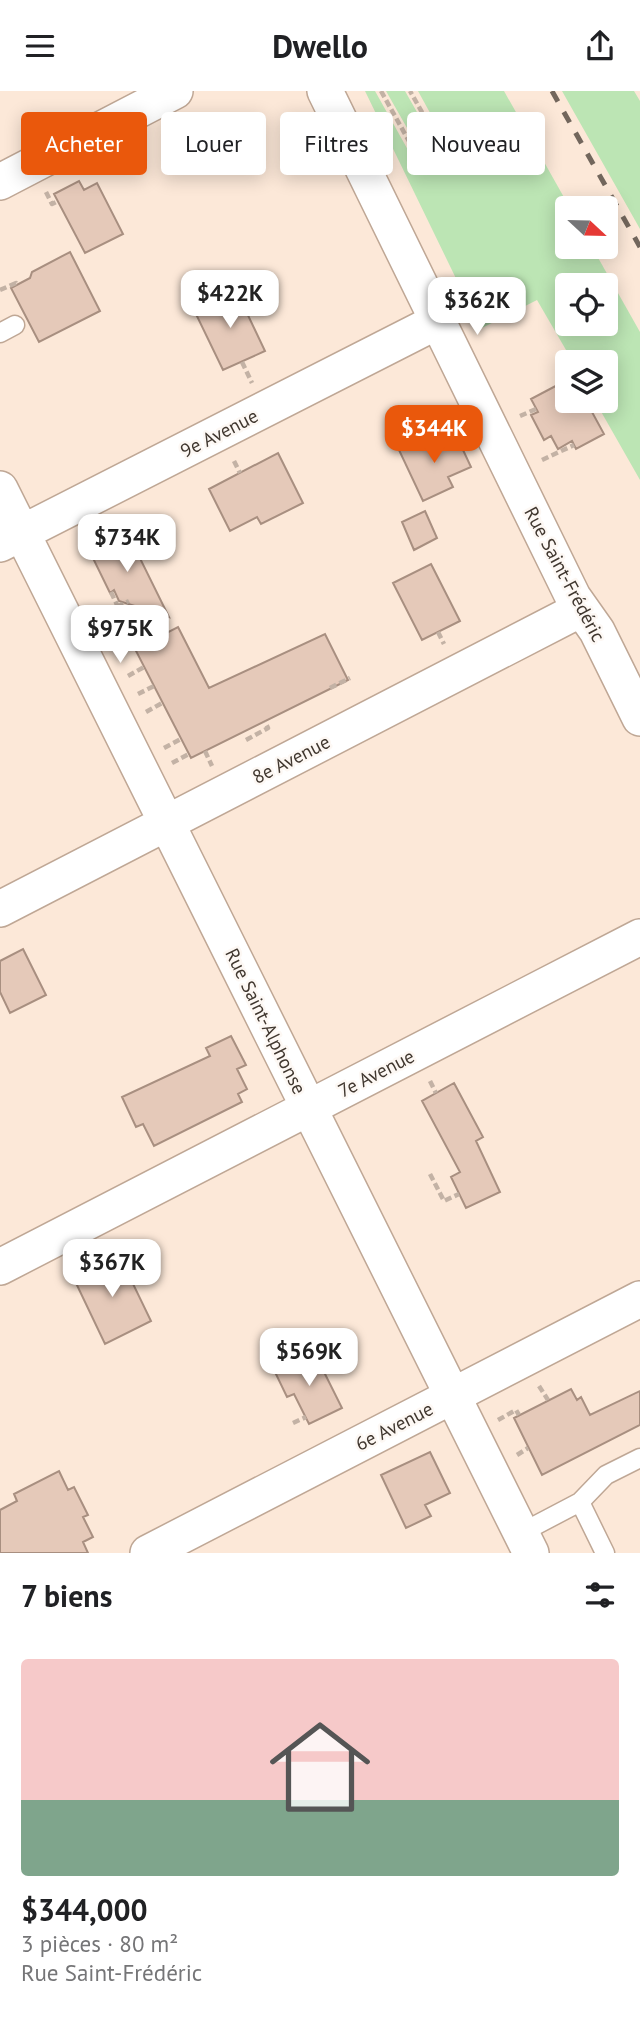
<!DOCTYPE html>
<html lang="fr">
<head>
<meta charset="utf-8">
<style>
	body { margin:0; font-family:"PT Sans",sans-serif; background:#f6f6f6; color:#202124; height:100vh; display:flex; flex-direction:column; font-size:26px; white-space:nowrap }
	* { box-sizing:border-box; margin:0 }
	p { font-size:23px; color:#757577 }
	.icon { flex:none; width:38px; height:38px; fill:none; stroke:currentColor; stroke-width:2; stroke-linecap:round; stroke-linejoin:round }
	.map { position:relative; height:1462px; overflow:hidden }
	.panel { display:flex; flex-direction:column; background:#fff; flex:1 }
	.panel>* { flex:none }
	.hud { position:absolute; left:21px; top:21px; width:598px; height:63px; display:flex; gap:14px }
	.needle { width:46px; rotate:112deg }
	.tools { position:absolute; left:555px; top:105px; display:grid; gap:14px }
	.tools a { display:grid; place-items:center; width:63px; height:63px; border-radius:7px; background:#fff; box-shadow:0 4px 18px #0003; font-size:35px }
	.price { position:absolute; translate:-50% -60px; padding:0 16px; border-radius:14px; background:#fff; color:#222; font-size:23px; line-height:46px; filter:drop-shadow(0 2px 4px #0008) }
	.price::after { content:''; position:absolute; left:50%; top:42px; width:21px; height:16px; margin-left:-10px; background:inherit; clip-path:polygon(0 0,100% 0,50% 100%) }
	.price.active { background:#ea580c; color:#fff }
	ul { padding:0; list-style:none }
	li { display:grid; align-content:center; gap:14px; height:371px; padding:0 21px }
	li+li { border-top:2px solid #e0e0e0 }
	li span { display:grid; place-items:center; height:217px; border-radius:7px; color:#555 }
	li>.icon { margin-inline-start:auto }
	span .icon { width:126px; height:126px; fill:#fffc; stroke-width:1 }
	li b { font-size:30px }
	h2 { display:flex; justify-content:space-between; align-items:center; height:84px; padding:0 21px; font-size:30px }
	.chip { padding:0 24px; border-radius:7px; background:#fff; box-shadow:0 4px 18px #0003; font-size:24px; line-height:63px }
	.chip.active { background:#ea580c; color:#fff }
	header { display:flex; justify-content:space-between; align-items:center; height:91px; padding:0 21px; background:#fff; font-size:32px; font-weight:700 }
	.map>svg:first-child { display:block }
</style>
</head>
<body>
<header><svg class="icon" aria-label="menu" viewBox="0 0 24 24"><path d="M4 6h16M4 12h16M4 18h16"/></svg>Dwello<svg class="icon" aria-label="share" viewBox="0 0 24 24"><path d="M12 15V3M7 8l5-5 5 5M5 13v7h14v-7"/></svg></header>
<div class="map">
<svg width="640" height="1462" viewBox="0 0 640 1462">
	<rect width="100%" height="100%" fill="#fce8d8"/>
	<path fill="#bce5b4" fill-rule="evenodd" d="M 365,0 L 375,0 L 408,59 L 440,40 L 418,0 L 504,0 L 570,117 L 567,117 L 567,156 L 592,156 L 640,241 L 640,389 L 595,310 L 606,310 L 606,271 L 573,271 L 537,209 L 482,237 L 477,226 L 499,215 L 499,202 L 486,190 L 465,206 ZM 606,194 L 606,233 L 567,233 L 567,194 Z
		M 386,0 L 405,0 L 426,37 L 411,44 Z
		M 562,0 L 634,0 L 640,10 L 640,138 Z"/>
	<path fill="#e5c9b9" stroke="#a88f80" stroke-width="2" d="M 79,90 L 84,99 L 97,92 L 123,143 L 85,162 L 54,103 Z
		M 70,161 L 100,220 L 39,251 L 11,197 L 30,187 L 32,181 Z
		M 236,199 L 265,260 L 223,279 L 194,219 Z
		M 567,289 L 567,310 L 586,310 L 604,343 L 576,358 L 572,350 L 558,358 L 551,345 L 544,349 L 531,324 L 538,321 L 531,308 Z
		M 456,344 L 471,376 L 448,386 L 453,396 L 423,410 L 399,359 L 428,346 L 432,356 Z
		M 278,362 L 303,412 L 261,433 L 257,426 L 230,440 L 209,398 Z
		M 425,420 L 437,447 L 414,459 L 402,431 Z
		M 127,441 L 169,526 L 119,510 L 114,499 L 110,502 L 89,459 Z
		M 431,473 L 460,530 L 422,549 L 393,492 Z
		M 178,536 L 209,597 L 325,543 L 348,589 L 191,667 L 135,558 Z
		M 23,858 L 46,904 L 10,922 L 0,901 L 0,870 Z
		M 231,945 L 246,974 L 237,978 L 247,998 L 238,1003 L 242,1011 L 154,1055 L 143,1033 L 136,1036 L 122,1006 L 210,965 L 206,957 Z
		M 454,992 L 483,1046 L 476,1050 L 500,1101 L 466,1117 L 451,1086 L 460,1081 L 422,1010 Z
		M 112,1164 L 115,1171 L 121,1168 L 151,1230 L 105,1253 L 75,1190 L 80,1188 L 77,1181 Z
		M 299,1268 L 319,1271 L 342,1317 L 309,1333 L 294,1303 L 287,1306 L 274,1279 Z
		M 571,1298 L 577,1309 L 581,1306 L 590,1324 L 640,1300 L 640,1334 L 542,1384 L 514,1327 Z
		M 430,1361 L 450,1402 L 425,1414 L 431,1425 L 406,1437 L 381,1384 Z
		M 59,1380 L 68,1399 L 74,1396 L 88,1424 L 83,1426 L 93,1446 L 83,1451 L 88,1462 L 0,1462 L 0,1419 L 17,1410 L 14,1403 Z"/>
	<g fill="none" stroke-linecap="round" stroke-linejoin="round">
		<g stroke="#bfa795" stroke-width="21">
			<path id="service" d="M 438,230 L 490,205
				M 0,242 L 15,234
				M 580,1411 L 606,1384 L 640,1367
				M 521,1442 L 580,1411 L 605,1462"/>
		</g>
		<g stroke="#bfa795" stroke-width="38">
			<path id="minor" d="M 325,0 L 573,506 L 597,540 L 640,627
				M 0,91 L 175,0
				M 0,398 L 531,1462
				M 0,453 L 438,230
				M 0,818 L 581,518
				M 0,1176 L 640,846
				M 148,1462 L 640,1208"/>
		</g>
		<path stroke="#c3b2a5" stroke-width="4.5" stroke-dasharray="7 3.5" stroke-linecap="butt" d="M 381,0 L 410,52 L 432,39 L 410,0
			M 46,101 L 52,113 L 58,110
			M 0,199 L 16,192 L 17,194
			M 242,271 L 252,292
			M 520,325 L 536,318
			M 542,369 L 574,354
			M 234,370 L 240,382
			M 101,435 L 109,450
			M 111,501 L 118,516
			M 98,525 L 129,510
			M 438,541 L 444,553
			M 128,585 L 144,576
			M 330,597 L 350,587
			M 138,603 L 154,595
			M 146,621 L 162,612
			M 246,649 L 268,637 L 265,631
			M 164,657 L 181,648
			M 205,660 L 212,675
			M 172,672 L 189,663
			M 430,990 L 436,1002
			M 430,1083 L 444,1110 L 459,1103
			M 539,1295 L 548,1309
			M 498,1329 L 516,1319 L 519,1324
			M 293,1332 L 306,1326
			M 517,1364 L 528,1357"/>
		<use href="#service" stroke="#fff" stroke-width="18"/>
		<use href="#minor" stroke="#fff" stroke-width="35"/>
		<path stroke="#72665c" stroke-width="5" stroke-dasharray="12 12" stroke-linecap="butt" d="M 552,0 L 640,156"/>
	</g>
	<g text-anchor="middle" dominant-baseline="central" stroke-width="5" stroke-linejoin="round" paint-order="stroke">
		<g font-size="19" fill="#40372f" stroke="#fdf8f4">
			<text transform="translate(219 342) rotate(-27)">9e Avenue</text>
			<text transform="translate(565 483) rotate(62)">Rue Saint-Frédéric</text>
			<text transform="translate(291 668) rotate(-27)">8e Avenue</text>
			<text transform="translate(266 930) rotate(64)">Rue Saint-Alphonse</text>
			<text transform="translate(376 982) rotate(-27)">7e Avenue</text>
			<text transform="translate(394 1335) rotate(-27)">6e Avenue</text>
		</g>
	</g>
</svg>
<div class="tools">
<a><svg class="needle" viewBox="-14 -14 28 28"><path d="M0-13l5 13h-10z" fill="#e53935"/><path d="M0 13l5-13h-10z" fill="#757577"/></svg></a>
<a><svg class="icon" aria-label="locate" viewBox="0 0 24 24"><circle cx="12" cy="12" r="6"/><path d="M12 2v4M12 18v4M2 12h4M18 12h4"/></svg></a>
<a><svg class="icon" aria-label="layers" viewBox="0 0 24 24"><path d="M12 4l9 5-9 5-9-5zM3 14l9 5 9-5"/></svg></a>
</div>
<b class="price" style="left:230px;top:239px">$422K</b>
<b class="price" style="left:477px;top:246px">$362K</b>
<b class="price active" style="left:434px;top:374px">$344K</b>
<b class="price" style="left:127px;top:483px">$734K</b>
<b class="price" style="left:120px;top:574px">$975K</b>
<b class="price" style="left:112px;top:1208px">$367K</b>
<b class="price" style="left:309px;top:1297px">$569K</b>
<div class="hud">
<a class="chip active">Acheter</a>
<a class="chip">Louer</a>
<a class="chip">Filtres</a>
<a class="chip">Nouveau</a>
</div>
</div>
<section class="panel">
<h2>7 biens<svg class="icon" aria-label="filters" viewBox="0 0 24 24"><path d="M4 7h16M4 17h16"/><circle cx="9" cy="7" r="2"/><circle cx="15" cy="17" r="2"/></svg></h2>
<ul>
<li><span style="background:linear-gradient(#f6c9c9 65%,#7fa58c 0)"><svg class="icon" aria-label="home" viewBox="0 0 24 24"><path d="M3 11l9-7 9 7M6 9v11h12V9"/></svg></span><div><b>$344,000</b><p>3 pièces · 80 m²</p><p>Rue Saint-Frédéric</p></div></li>
</ul>
</section>
</body>
</html>
